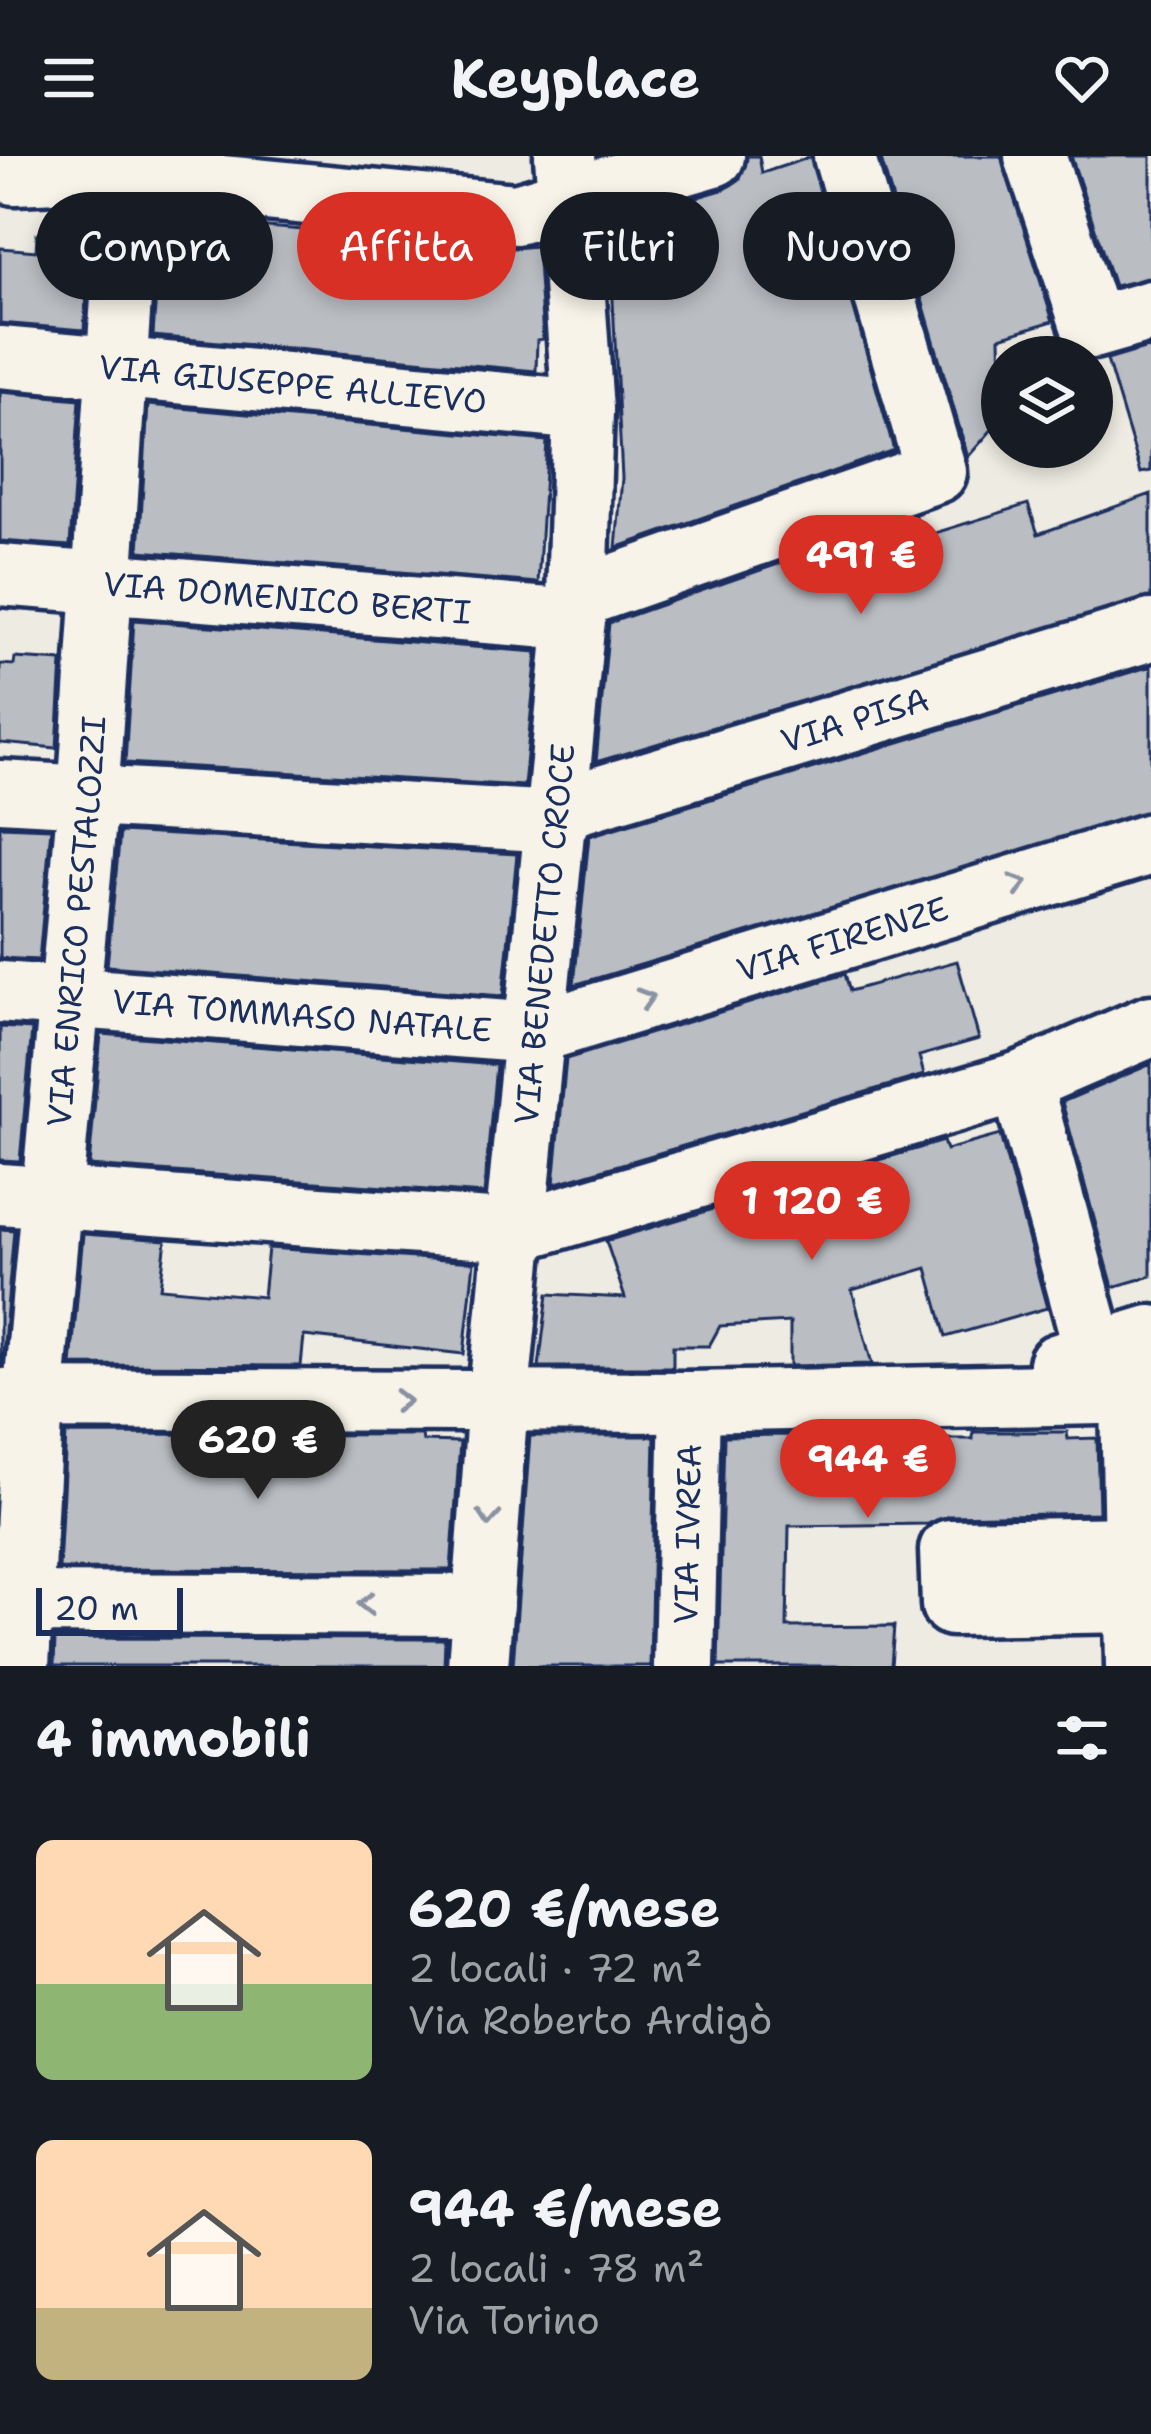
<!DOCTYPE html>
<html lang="it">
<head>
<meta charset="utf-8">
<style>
	body { margin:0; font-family:"Shantell Sans",sans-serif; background:#20242c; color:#f1f3f6; height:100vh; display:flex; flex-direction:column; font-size:45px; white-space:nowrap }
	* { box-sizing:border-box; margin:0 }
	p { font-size:39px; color:#9ea1a6 }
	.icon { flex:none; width:66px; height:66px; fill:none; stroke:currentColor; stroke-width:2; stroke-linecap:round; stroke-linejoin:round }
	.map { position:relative; height:1510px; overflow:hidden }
	.side { display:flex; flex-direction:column; background:#171b24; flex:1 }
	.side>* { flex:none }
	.banner { position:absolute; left:36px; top:36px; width:1080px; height:108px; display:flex; gap:24px }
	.fabs { position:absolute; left:981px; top:180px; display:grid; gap:24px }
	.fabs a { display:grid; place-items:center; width:132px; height:132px; border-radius:50%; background:#171b24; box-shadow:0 6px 18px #0003; font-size:60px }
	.scale { position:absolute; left:36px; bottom:30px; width:147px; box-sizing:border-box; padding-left:12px; border:6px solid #1b2f5e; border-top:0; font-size:33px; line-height:42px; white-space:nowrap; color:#1b2f5e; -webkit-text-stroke:9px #f7f3e8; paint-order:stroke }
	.price { position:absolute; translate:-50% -102px; padding:0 27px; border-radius:42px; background:#d93025; color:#fff; font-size:39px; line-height:78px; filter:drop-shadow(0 3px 6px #0008) }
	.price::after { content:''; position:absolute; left:50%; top:72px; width:36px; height:27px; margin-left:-18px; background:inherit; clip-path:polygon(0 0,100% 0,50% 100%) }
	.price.current { background:#222; color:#fff }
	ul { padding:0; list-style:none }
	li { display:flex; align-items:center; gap:36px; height:300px; padding:0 36px }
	li span { display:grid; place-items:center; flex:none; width:336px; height:240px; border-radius:18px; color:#555 }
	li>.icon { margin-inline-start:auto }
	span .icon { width:144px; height:144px; fill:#fffc; stroke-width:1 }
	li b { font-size:51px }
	h2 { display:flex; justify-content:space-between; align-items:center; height:144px; padding:0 36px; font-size:51px }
	.chip { padding:0 42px; border-radius:54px; background:#171b24; box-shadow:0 6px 18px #0003; font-size:42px; line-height:108px }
	.chip.current { background:#d93025; color:#fff }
	header { display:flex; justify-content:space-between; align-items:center; height:156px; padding:0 36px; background:#171b24; font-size:54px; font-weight:700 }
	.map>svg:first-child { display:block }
</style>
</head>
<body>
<header><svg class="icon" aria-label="menu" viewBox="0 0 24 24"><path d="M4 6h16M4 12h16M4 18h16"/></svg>Keyplace<svg class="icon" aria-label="heart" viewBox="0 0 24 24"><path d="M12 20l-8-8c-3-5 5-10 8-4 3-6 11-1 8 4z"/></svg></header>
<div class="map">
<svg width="1151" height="1510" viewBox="0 0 1151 1510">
	<rect width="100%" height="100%" fill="#eeebe2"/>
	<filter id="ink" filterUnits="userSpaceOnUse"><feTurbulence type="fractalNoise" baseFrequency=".00833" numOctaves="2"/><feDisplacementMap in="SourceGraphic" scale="24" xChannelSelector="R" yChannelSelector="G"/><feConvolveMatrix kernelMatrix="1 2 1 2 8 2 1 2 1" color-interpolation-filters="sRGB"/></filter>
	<g filter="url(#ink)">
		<path fill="#babdc2" stroke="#1b2f5e" stroke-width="3" d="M 747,0 L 759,0 L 762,17 L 811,1 L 894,294 L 616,392 L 622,322 L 609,67 L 725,33 L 740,23 Z
			M 880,0 L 1001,0 L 1053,165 L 1000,181 L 1002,262 L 968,301 Z
			M 1071,0 L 1151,0 L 1151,122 L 1114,130 Z
			M 161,62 L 513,92 L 537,90 L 543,183 L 537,184 L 536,215 L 153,180 Z
			M 37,78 L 90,83 L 84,174 L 0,167 L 0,92 L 36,95 Z
			M 1151,191 L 1151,315 L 1141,317 L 1107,204 Z
			M 0,236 L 80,243 L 70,390 L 0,385 Z
			M 148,249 L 547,285 L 538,427 L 139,395 Z
			M 1151,338 L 1151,441 L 596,606 L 609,467 L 916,360 L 887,392 L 1028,348 L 1038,378 Z
			M 134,464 L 537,496 L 524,630 L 125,607 Z
			M 15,502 L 62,505 L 57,592 L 0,587 L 0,508 L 14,509 Z
			M 1151,510 L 1151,655 L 574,829 L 589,680 Z
			M 0,670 L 51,672 L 39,804 L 0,802 Z
			M 120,676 L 517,698 L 503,840 L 107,810 Z
			M 957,805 L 979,883 L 919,900 L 924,919 L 554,1028 L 566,903 L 845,818 L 850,835 Z
			M 0,871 L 32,873 L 20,1005 L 0,1004 Z
			M 101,878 L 496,909 L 484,1038 L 89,1010 Z
			M 1151,908 L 1151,1120 L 1113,1131 L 1062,946 Z
			M 1000,979 L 1047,1152 L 946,1181 L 927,1112 L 852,1134 L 872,1208 L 790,1210 L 790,1166 L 720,1170 L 709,1190 L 673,1190 L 673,1211 L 539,1211 L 548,1138 L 625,1142 L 606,1085 L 943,985 L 946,994 Z
			M 0,1073 L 14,1074 L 2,1209 L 0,1209 Z
			M 83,1078 L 166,1084 L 160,1132 L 263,1141 L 268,1092 L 474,1106 L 464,1198 L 304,1180 L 301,1210 L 71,1209 Z
			M 973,1276 L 1067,1276 L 1068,1283 L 1097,1282 L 1099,1357 L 949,1360 L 928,1368 L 789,1370 L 787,1471 L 894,1470 L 891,1510 L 718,1510 L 724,1280 L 790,1279 L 790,1292 L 918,1293 L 918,1283 L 973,1283 Z
			M 66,1278 L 422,1279 L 423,1285 L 460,1286 L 451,1414 L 59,1413 Z
			M 530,1280 L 655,1280 L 650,1510 L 513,1510 Z
			M 55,1482 L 445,1483 L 444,1510 L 54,1510 Z"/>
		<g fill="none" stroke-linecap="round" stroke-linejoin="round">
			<g stroke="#1b2f5e" stroke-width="69">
				<g id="minor">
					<path d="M 1035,0 L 1092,172 L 1151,155"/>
					<path d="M 0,5 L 15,18 L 57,16 L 129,21 L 516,58 L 714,0"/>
					<path id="s1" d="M 0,201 L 583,254"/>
					<path id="s2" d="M 0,419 L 575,464"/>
					<path d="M 577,442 L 936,316 L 844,0"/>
					<path d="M 0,635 L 558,666"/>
					<path id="s3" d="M 559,653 L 1151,474"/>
					<path id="s4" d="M 0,836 L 535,877 L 1151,688"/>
					<path d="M 1021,926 L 1106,1236"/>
					<path d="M 0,1038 L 517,1075 L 1021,926 L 1151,870"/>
					<path d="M 1059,1208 L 1151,1180"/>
					<path d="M 1131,1237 L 1136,1510"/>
					<path d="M 0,1243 L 690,1246 L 1151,1237"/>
					<path d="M 1134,1391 L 950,1394 L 952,1449 L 1135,1446"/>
					<path d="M 0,1447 L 483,1449"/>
					<path id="s5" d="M 19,1510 L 33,1244 L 88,642 L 129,21"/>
					<path id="s6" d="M 478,1510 L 498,1246 L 577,442 L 583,254 L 565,0"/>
					<path id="s7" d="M 684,1510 L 690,1246"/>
				</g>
			</g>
			<use href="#minor" stroke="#f7f3e8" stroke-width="60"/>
		</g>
		<defs><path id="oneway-chevron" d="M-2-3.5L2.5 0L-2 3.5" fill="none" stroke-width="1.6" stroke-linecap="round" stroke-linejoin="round" transform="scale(3)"/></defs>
		<g stroke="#8991a3">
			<use href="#oneway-chevron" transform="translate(1019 728) rotate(-17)"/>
			<use href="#oneway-chevron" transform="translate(646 842) rotate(-17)"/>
			<use href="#oneway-chevron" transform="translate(402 1245)"/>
			<use href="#oneway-chevron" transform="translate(489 1362) rotate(94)"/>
			<use href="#oneway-chevron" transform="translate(366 1448) rotate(-180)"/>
		</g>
	</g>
	<g text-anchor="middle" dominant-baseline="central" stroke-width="12" stroke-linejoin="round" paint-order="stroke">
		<g font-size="33" fill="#1b2f5e" stroke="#f7f3e8">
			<text stroke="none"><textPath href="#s1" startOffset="294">VIA GIUSEPPE ALLIEVO</textPath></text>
			<text stroke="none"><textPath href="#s2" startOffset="288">VIA DOMENICO BERTI</textPath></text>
			<text stroke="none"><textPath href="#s3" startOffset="309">VIA PISA</textPath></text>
			<text stroke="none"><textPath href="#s5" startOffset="747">VIA ENRICO PESTALOZZI</textPath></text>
			<text stroke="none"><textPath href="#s6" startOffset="735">VIA BENEDETTO CROCE</textPath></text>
			<text stroke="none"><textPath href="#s4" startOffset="858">VIA FIRENZE</textPath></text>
			<text stroke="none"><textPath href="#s4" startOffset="303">VIA TOMMASO NATALE</textPath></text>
			<text stroke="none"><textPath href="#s7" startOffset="132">VIA IVREA</textPath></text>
		</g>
	</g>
</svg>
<div class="fabs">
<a><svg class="icon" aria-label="layers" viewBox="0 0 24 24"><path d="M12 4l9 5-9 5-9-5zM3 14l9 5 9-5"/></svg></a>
</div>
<div class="scale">20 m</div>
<b class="price" style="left:861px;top:461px">491 €</b>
<b class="price" style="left:812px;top:1107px">1 120 €</b>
<b class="price current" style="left:258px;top:1346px">620 €</b>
<b class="price" style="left:868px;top:1365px">944 €</b>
<div class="banner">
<a class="chip">Compra</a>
<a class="chip current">Affitta</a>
<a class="chip">Filtri</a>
<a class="chip">Nuovo</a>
</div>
</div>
<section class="side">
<h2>4 immobili<svg class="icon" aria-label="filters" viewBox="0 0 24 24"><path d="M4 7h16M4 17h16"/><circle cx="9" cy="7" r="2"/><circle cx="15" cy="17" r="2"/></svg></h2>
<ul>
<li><span style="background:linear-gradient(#ffd9b3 60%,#8fb573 0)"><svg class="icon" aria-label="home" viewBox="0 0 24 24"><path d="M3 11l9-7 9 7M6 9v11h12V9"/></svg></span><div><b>620 €/mese</b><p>2 locali · 72 m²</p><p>Via Roberto Ardigò</p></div></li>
<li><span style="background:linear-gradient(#ffd9b3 70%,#c2b280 0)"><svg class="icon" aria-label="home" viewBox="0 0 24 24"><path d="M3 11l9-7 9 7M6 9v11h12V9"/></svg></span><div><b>944 €/mese</b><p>2 locali · 78 m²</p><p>Via Torino</p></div></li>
</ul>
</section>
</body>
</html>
